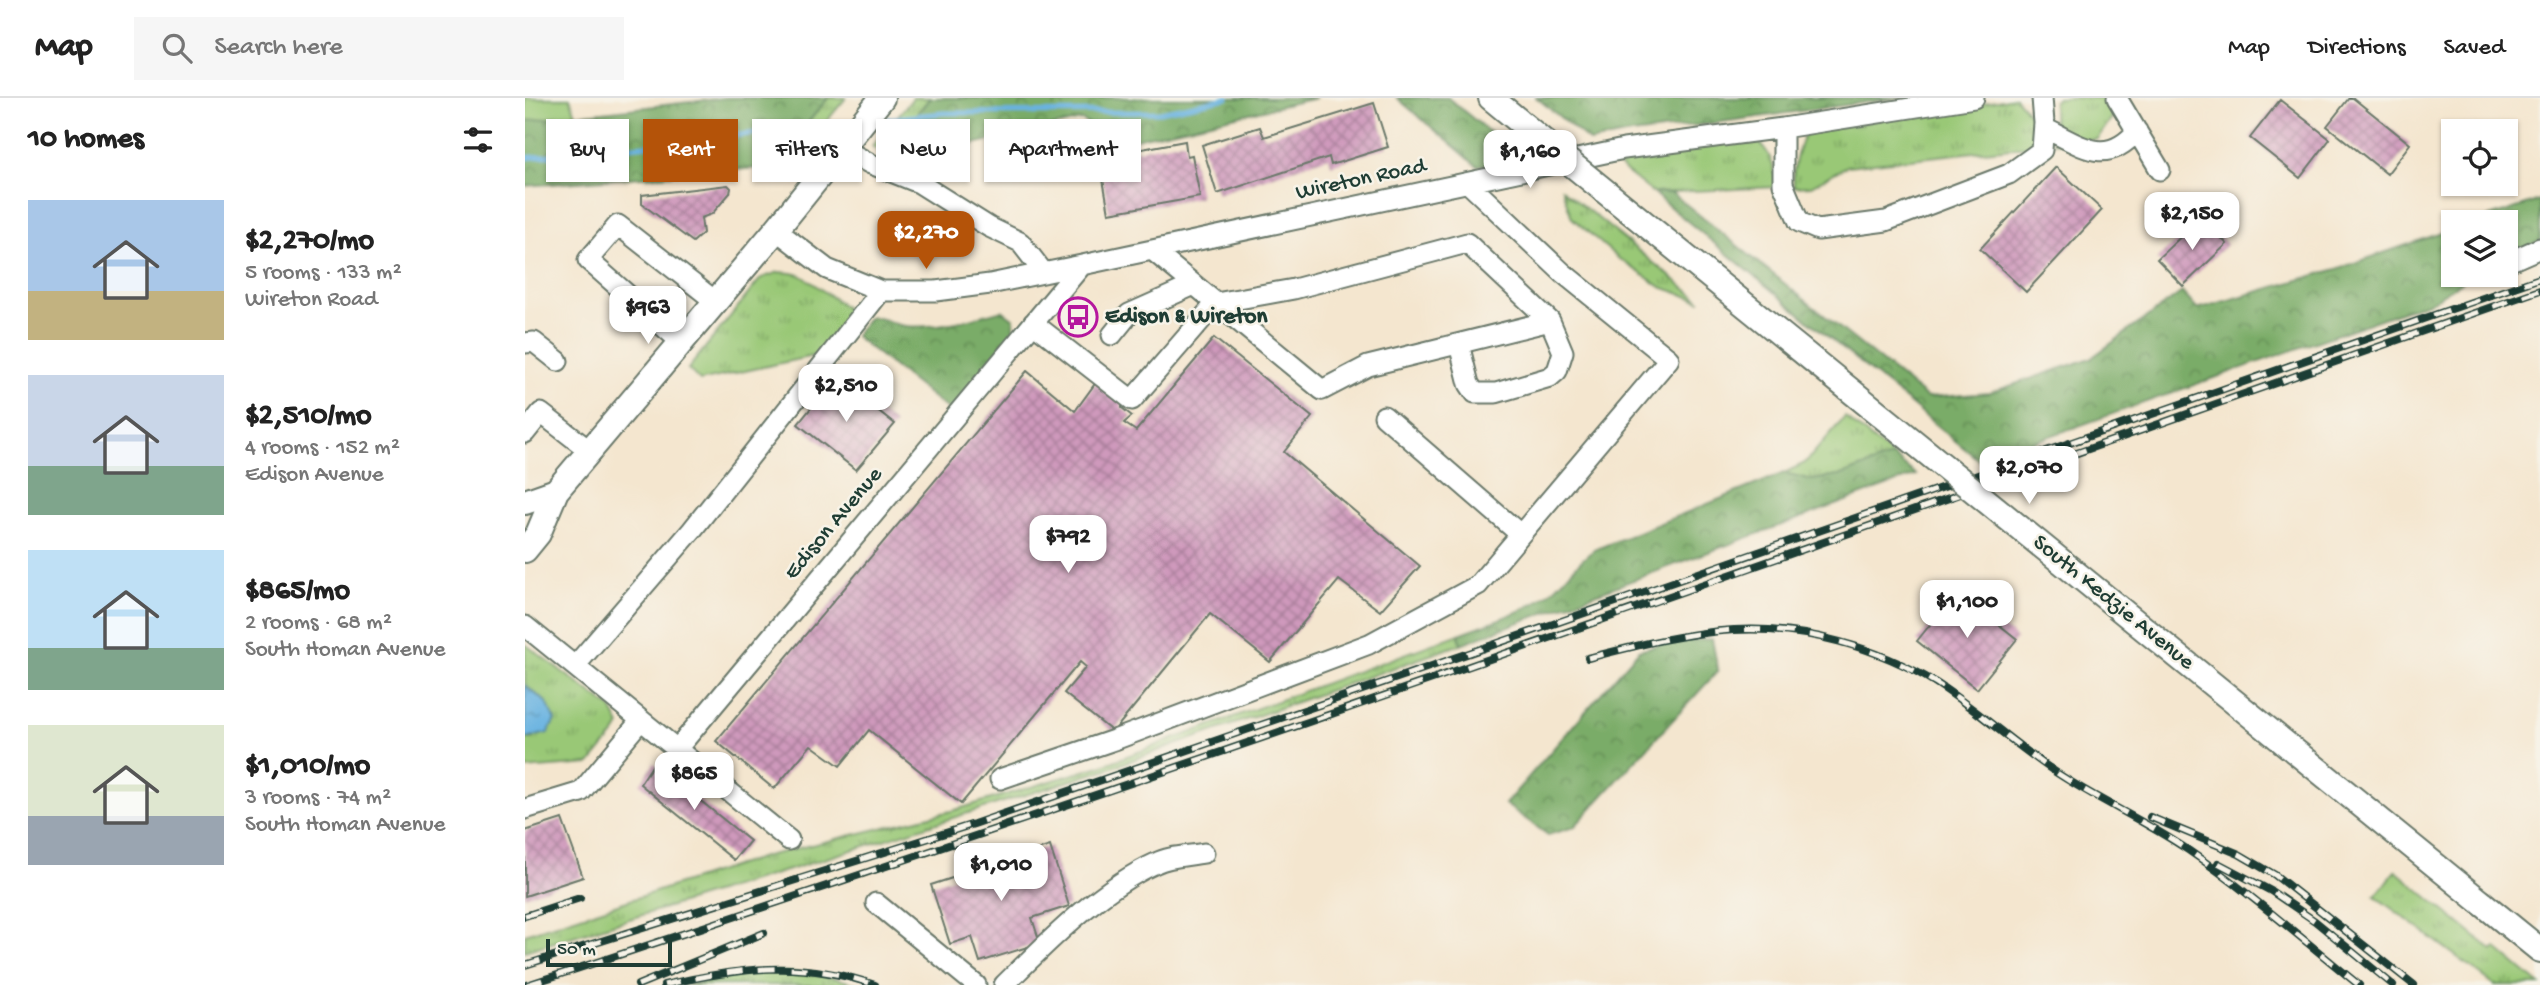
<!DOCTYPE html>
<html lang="en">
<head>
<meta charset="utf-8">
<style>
	body { margin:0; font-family:"Gochi Hand",sans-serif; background:#f6f6f6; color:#222; height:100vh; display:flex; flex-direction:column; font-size:26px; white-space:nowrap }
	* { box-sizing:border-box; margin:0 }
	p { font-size:23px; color:#767676 }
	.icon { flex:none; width:38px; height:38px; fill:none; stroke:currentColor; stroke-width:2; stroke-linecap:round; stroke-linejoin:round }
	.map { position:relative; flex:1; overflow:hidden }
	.side { display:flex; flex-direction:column; background:#fff; width:525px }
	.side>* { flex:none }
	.guide { position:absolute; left:21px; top:21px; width:665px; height:63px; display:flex; gap:14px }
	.tools { position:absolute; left:1916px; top:21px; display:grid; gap:14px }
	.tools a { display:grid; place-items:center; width:77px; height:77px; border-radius:0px; background:#fff; box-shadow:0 2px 5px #0004; font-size:35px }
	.scale { position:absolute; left:21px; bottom:18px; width:126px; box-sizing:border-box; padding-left:7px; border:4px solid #1f3d34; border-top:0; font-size:19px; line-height:24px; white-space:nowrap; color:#1f3d34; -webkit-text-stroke:5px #f7f3e8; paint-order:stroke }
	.price { position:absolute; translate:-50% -60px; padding:0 16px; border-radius:14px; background:#fff; color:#222; font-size:23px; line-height:46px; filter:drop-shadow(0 2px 4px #0008) }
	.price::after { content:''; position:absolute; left:50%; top:42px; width:21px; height:16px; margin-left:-10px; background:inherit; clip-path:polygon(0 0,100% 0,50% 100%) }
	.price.selected { background:#b45309; color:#fff }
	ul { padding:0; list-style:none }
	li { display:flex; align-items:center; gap:21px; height:175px; padding:0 28px }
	li span { display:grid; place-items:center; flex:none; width:196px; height:140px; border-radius:0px; color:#555 }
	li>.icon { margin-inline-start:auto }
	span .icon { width:84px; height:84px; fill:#fffc; stroke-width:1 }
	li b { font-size:30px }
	h2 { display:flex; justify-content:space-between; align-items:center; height:84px; padding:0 28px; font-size:30px }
	.chip { padding:0 24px; border-radius:0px; background:#fff; box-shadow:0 2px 5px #0004; font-size:24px; line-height:63px }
	.chip.selected { background:#b45309; color:#fff }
	header { display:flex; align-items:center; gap:42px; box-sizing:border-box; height:98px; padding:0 35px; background:#fff; border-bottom:2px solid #e0e0e0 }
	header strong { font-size:33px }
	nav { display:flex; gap:38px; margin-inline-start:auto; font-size:24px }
	.search { width:490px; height:63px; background:#f6f6f6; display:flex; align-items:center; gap:18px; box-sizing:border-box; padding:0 24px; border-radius:0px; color:#767676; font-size:26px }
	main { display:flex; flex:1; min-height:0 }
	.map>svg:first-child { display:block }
</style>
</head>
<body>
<header>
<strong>Map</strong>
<div class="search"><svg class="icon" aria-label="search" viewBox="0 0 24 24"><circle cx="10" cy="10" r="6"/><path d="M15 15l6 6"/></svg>Search here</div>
<nav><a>Map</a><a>Directions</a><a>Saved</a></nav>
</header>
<main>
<section class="side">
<h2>10 homes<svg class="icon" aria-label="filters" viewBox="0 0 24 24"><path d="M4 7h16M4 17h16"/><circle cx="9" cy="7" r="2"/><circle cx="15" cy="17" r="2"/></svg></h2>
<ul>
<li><span style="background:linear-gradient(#a9c7e8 65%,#c2b280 0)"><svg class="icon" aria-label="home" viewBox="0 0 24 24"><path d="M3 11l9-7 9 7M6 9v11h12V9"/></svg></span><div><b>$2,270/mo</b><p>5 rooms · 133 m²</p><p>Wireton Road</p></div></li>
<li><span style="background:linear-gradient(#c9d6e8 65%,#7fa58c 0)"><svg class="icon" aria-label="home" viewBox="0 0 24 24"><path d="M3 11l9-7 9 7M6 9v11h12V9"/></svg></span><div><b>$2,510/mo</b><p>4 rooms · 152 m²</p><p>Edison Avenue</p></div></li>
<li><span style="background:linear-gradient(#bfe0f5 70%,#7fa58c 0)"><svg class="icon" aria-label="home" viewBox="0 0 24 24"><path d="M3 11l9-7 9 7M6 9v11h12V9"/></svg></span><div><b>$865/mo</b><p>2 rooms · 68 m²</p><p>South Homan Avenue</p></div></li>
<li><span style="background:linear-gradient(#dfe7d0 65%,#9aa5b1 0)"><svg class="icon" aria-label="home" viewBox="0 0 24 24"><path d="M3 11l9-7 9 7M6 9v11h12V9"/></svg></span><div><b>$1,010/mo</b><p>3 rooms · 74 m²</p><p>South Homan Avenue</p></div></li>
</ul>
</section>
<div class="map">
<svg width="2015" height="887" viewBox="0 0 2015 887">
	<defs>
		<pattern id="grass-tufts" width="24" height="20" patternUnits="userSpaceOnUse" patternTransform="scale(1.75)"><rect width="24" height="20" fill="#99c876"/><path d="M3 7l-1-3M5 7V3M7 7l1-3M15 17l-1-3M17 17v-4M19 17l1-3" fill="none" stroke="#7ca462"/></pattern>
		<pattern id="forest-crowns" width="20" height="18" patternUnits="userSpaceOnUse" patternTransform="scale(1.75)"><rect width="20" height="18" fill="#7aac67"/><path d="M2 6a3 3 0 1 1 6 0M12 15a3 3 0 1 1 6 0" fill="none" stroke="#638d56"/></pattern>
		<pattern id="water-ripples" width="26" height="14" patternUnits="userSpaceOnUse" patternTransform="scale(1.75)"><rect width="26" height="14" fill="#69b3e1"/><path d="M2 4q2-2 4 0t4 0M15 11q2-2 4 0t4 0" fill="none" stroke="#5693b7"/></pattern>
		<pattern id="building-cross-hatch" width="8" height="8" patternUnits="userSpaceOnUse" patternTransform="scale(1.75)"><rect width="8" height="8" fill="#cf99bc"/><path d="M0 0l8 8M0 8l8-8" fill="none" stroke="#a77e9a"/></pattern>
	</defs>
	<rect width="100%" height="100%" fill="#f7f3e8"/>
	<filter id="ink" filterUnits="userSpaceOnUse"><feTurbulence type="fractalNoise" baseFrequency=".0143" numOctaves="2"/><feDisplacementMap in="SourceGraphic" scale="14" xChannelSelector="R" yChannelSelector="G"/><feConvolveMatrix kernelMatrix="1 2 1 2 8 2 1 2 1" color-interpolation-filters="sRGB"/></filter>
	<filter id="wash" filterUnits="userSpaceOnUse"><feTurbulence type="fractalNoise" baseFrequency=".00686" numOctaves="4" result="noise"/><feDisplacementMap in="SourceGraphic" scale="28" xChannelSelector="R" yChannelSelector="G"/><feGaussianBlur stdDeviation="1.57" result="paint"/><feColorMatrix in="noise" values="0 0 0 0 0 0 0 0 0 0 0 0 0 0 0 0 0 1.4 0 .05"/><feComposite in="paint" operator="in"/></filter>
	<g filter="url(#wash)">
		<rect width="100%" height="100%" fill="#f4e6cf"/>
		<path fill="url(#grass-tufts)" stroke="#5c8255" stroke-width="2" d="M 303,0 L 321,0 L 264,68 L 247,69 Z
			M 388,0 L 405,0 L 374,37 L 382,51 L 383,64 L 364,62 L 347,48 Z
			M 1490,0 C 1504,13 1514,27 1513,47 L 1322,68 L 1286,88 L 1269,89 C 1267,69 1273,52 1280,34 Z
			M 1532,0 L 1582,0 L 1591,14 L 1572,41 L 1529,45 L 1528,4 Z
			M 1226,37 C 1245,51 1249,66 1252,89 L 1128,95 L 1089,64 Z
			M 1037,91 L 1043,96 L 1176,203 L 1136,189 L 1093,160 L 1047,120 Z
			M 254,174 C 261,175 270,174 277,178 C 284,182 325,212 328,217 L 297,256 L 175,283 L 163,271 L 236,180 Z
			M 1320,319 L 1368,358 L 1314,378 L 1287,382 L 1259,375 L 1280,365 Z
			M 934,536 L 936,546 L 582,671 L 264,772 L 0,853 L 0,836 L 241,758 L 430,712 L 575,668 Z
			M 0,546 L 86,610 L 95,627 L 92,633 L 65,666 L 0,671 L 0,641 L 9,640 L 22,605 L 0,587 Z
			M 1871,773 L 1968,853 L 1971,850 L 2015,887 L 1970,887 L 1850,798 Z
			M 246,873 C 277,875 305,877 334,887 L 161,887 Z"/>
		<path fill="url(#forest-crowns)" stroke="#4c744e" stroke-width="2" d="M 200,0 L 303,0 L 247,69 L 0,88 L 0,23 Z
			M 405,0 L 791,0 L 593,45 L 557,22 L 430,50 L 383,64 L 382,51 L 373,37 Z
			M 872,0 L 923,0 L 996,60 L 952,68 Z
			M 1012,0 L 1373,0 L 1100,37 L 1065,44 Z
			M 1128,95 L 1147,95 L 1402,300 L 1464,295 L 1566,260 L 1657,194 L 1672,211 L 1812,171 L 1928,131 L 1928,177 L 1946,177 L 1909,202 L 1455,363 Z
			M 2015,102 L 2015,143 L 1981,157 L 1981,124 L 1950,124 Z
			M 477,212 L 489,221 L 488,233 L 425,313 L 330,238 L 344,219 C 357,218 368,227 381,228 C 413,231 446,221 477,212 Z
			M 1368,358 L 1391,377 L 936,546 L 934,536 C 965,524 1003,514 1029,491 C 1043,478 1053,463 1069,452 L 1259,375 L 1287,382 L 1314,378 Z
			M 1187,541 L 1193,573 L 1049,729 L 1023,737 L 980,706 L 1114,552 L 1137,546 Z"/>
		<path fill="#99c876" stroke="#5c8255" stroke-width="2" d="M 0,0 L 45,0 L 51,16 L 0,23 Z"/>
		<path fill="url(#water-ripples)" stroke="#44788a" stroke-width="2" d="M 0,587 L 22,605 L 30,622 L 23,635 L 0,641 Z"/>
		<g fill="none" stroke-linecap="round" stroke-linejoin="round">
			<path stroke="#69b3e1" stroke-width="5" d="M 351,22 L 418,15 L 635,14 L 702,0
				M 0,60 L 327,25"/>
		</g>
		<g id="blocks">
			<path fill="url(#building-cross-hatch)" d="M 1824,0 L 1828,0 L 1885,46 L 1862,76 L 1802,28 Z
				M 1755,2 L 1805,41 L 1775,80 L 1725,40 Z
				M 849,5 L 863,49 L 806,67 L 804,59 L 692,96 L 677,47 L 735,29 L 739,39 Z
				M 660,43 L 662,58 L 667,57 L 675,99 L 584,115 L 574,59 Z
				M 491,50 L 503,60 L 497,66 L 485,56 Z
				M 514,52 L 519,56 L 513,63 L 508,59 Z
				M 1531,69 L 1577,112 L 1501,194 L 1455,151 Z
				M 203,87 L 206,90 L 205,95 L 187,116 L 176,120 L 178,135 L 168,144 L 117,106 L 117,97 Z
				M 1677,119 L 1702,146 L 1658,188 L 1632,161 Z
				M 689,240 L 787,319 L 759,354 L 895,468 L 855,513 L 814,482 L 745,564 L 685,516 L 588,634 L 539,595 L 561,569 L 555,564 L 436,706 L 344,632 L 315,668 L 286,647 L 249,691 L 191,643 L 502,273 L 550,313 L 572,283 L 597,302 L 597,310 L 607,318 L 599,325 L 611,333 Z
				M 311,279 L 370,326 L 331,372 L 273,326 Z
				M 1432,493 L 1492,541 L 1452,591 L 1392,543 Z
				M 129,665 L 225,743 L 209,762 L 115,686 Z
				M 37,721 L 58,779 L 0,798 L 0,733 Z
				M 525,748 L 544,808 L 507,820 L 515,845 L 455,864 L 447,839 L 425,846 L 406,787 Z"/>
		</g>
	</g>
	<g filter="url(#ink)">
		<use href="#blocks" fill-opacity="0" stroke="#6a786a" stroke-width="2"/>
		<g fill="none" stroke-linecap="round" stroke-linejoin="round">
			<g stroke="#6a786a" stroke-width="23">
				<path id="minor" d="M 1592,0 L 1635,72
					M 1258,30 L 1258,86 L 1274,124 L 1293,132 L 1361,123 L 1484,76 L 1517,52 L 1519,25 L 1517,0
					M 1519,30 C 1556,47 1580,70 1612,33
					M 316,50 L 346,66 L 394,85 L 464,129 L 495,144 L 519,175
					M 251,132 L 302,171 L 356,193 L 411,193 L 465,186 L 557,167 L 1099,51 L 1258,30 L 1449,0
					M 1981,165 L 2015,150
					M 508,225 L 607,302 L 691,205 L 769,191 L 942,145 L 1025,223 L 843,268 L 797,292 C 740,245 684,199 627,152
					M 587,237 L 604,216 L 669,187
					M 156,244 L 63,162 L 93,127 L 190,203
					M 0,245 L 9,244 L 33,263
					M 934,246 L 944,286 L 950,295 L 971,295 L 1025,279 L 1032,273 L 1038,254 L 1025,223
					M 859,318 L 995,436
					M 0,335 L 16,315 L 65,353
					M 0,528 L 264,742
					M 50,568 L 167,432 L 356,193
					M 152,651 L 557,167
					M 475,681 L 592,641 L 844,546 L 953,487 L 1144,261 L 1038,175 L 943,85
					M 0,711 L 56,694 L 116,622
					M 351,805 L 451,887
					M 479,887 C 523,844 574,791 631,765 C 644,758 664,758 679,755"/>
			</g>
			<g stroke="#6a786a" stroke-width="28">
				<path id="major" d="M 966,0 L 1023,47
					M 0,404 L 31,393
					M 0,452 L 13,436 L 31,393 L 251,132 L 357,0
					M 1957,805 L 2015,852"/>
			</g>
			<use href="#minor" stroke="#fff" stroke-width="19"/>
			<use href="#major" stroke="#fff" stroke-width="24"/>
			<g stroke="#1f3d34" stroke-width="8">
				<path id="rail" d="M 1063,560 C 1110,548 1159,535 1209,532 C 1277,528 1353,549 1411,585 C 1454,613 1492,649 1535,677 C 1577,704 1622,724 1663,752 C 1723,793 1778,842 1834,887
					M 1625,719 L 1714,756 L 1750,777 L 1889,887
					M 1693,765 L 1746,793 L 1790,823 L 1868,887
					M 0,818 L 55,800
					M 0,867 L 449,726 L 1011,532 L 2015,180
					M 2,887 C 677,667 1345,427 2015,192
					M 113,887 L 239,835
					M 139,887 C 213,870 276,861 350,887"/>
			</g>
			<use href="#rail" stroke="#f7f3e8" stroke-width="5" stroke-dasharray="16" stroke-linecap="butt"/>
			<g stroke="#6a786a" stroke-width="28" stroke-linecap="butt">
				<path id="major-bridge" d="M 1023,47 L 1957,805"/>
			</g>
			<use href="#major-bridge" stroke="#fff" stroke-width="24"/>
		</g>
	</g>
	<defs>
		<g id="bus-ring" transform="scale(2.0125)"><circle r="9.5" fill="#f7f3e8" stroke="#b5179e" stroke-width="1.5"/><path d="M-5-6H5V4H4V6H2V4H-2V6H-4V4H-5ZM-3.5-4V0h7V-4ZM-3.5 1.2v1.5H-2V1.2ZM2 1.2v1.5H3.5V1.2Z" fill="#b5179e"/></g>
	</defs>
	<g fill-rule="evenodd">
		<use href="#bus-ring" x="553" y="219"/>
	</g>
	<g text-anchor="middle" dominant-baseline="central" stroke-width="5" stroke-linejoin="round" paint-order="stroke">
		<g font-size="23" fill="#1f3d34" stroke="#f7f3e8">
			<text transform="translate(836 82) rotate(-12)">Wireton Road</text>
			<text transform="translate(309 426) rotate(-50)">Edison Avenue</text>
			<text transform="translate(1588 505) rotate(39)">South Kedzie Avenue</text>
		</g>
		<g font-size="23" font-weight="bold" fill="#1f3d34" stroke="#f7f3e8" text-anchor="start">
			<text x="580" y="219">Edison &amp; Wireton</text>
		</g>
	</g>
</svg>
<div class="tools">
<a><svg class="icon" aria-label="locate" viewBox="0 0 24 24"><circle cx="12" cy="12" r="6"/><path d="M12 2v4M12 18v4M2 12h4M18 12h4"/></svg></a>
<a><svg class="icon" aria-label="layers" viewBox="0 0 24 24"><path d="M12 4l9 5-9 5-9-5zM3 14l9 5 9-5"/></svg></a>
</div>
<div class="scale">50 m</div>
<b class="price" style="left:1005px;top:92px">$1,160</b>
<b class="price" style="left:1667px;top:154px">$2,150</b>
<b class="price selected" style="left:401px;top:173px">$2,270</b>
<b class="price" style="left:123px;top:248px">$963</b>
<b class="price" style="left:321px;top:326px">$2,510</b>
<b class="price" style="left:1504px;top:408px">$2,070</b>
<b class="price" style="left:543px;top:477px">$792</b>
<b class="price" style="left:1442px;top:542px">$1,100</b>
<b class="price" style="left:169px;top:714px">$865</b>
<b class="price" style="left:476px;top:805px">$1,010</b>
<div class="guide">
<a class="chip">Buy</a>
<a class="chip selected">Rent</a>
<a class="chip">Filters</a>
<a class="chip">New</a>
<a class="chip">Apartment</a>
</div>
</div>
</main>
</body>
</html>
